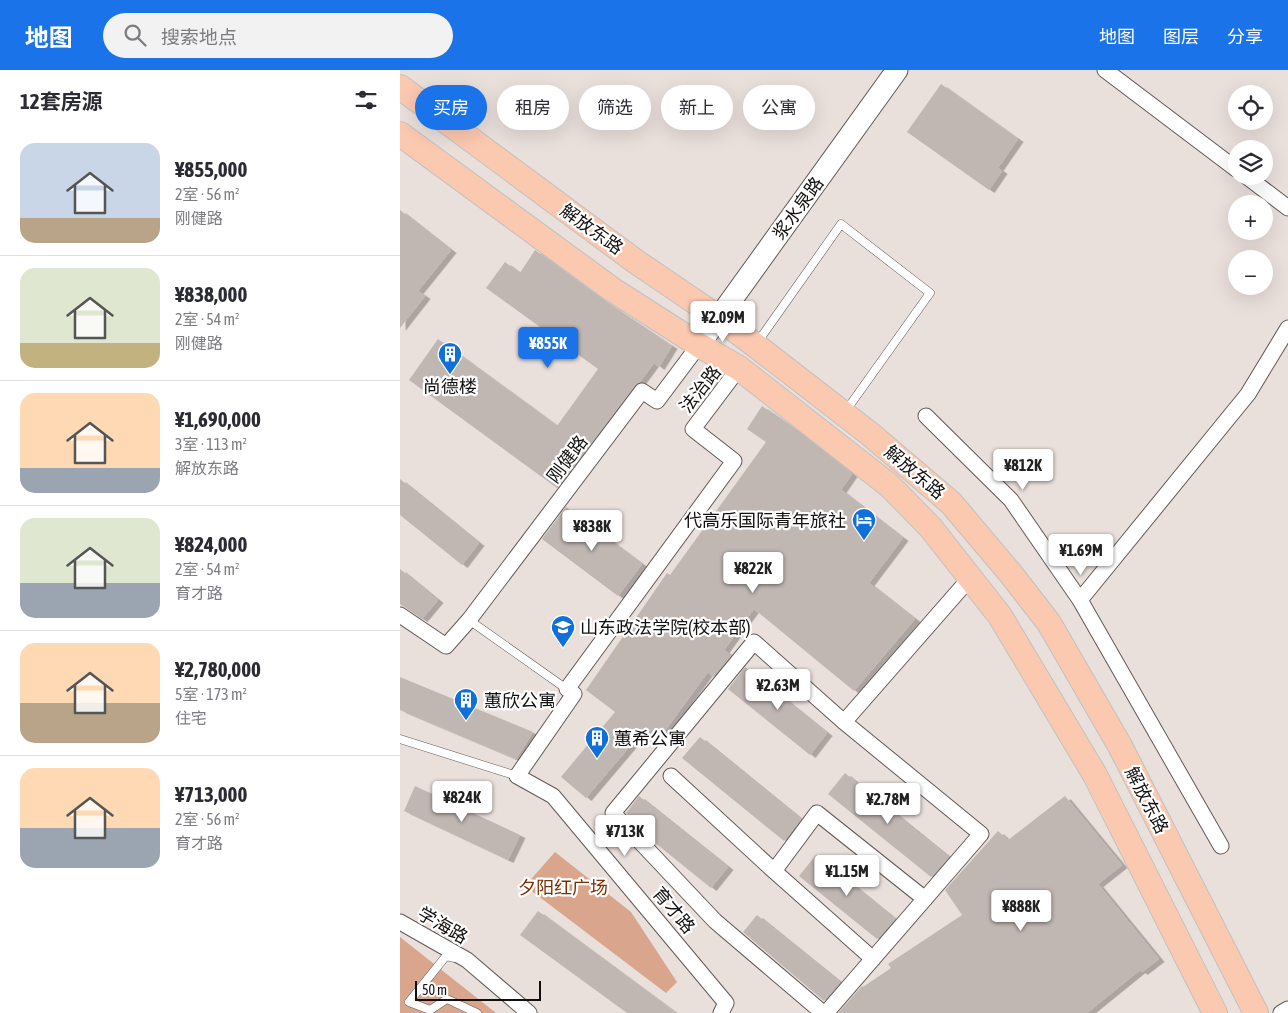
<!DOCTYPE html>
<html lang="zh">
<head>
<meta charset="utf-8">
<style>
	body { margin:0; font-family:"Asap Condensed","Noto Sans SC",sans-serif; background:#f2f2f3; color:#2b2b33; height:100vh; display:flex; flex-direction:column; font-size:19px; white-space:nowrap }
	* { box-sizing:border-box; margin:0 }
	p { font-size:16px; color:#7c7c81 }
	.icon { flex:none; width:28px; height:28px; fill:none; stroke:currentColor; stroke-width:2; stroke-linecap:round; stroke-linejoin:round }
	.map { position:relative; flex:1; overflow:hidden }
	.side { display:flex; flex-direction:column; background:#fff; width:400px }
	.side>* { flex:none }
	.banner { position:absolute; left:15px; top:15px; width:475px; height:45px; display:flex; gap:10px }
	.fabs { position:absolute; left:828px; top:15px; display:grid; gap:10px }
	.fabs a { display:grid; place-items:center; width:45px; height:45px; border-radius:50%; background:#fff; box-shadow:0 5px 20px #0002; font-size:25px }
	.scale { position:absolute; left:15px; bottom:12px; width:126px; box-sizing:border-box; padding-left:5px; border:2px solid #120f0e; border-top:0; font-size:14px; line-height:18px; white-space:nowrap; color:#120f0e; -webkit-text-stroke:4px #fff; paint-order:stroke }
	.price { position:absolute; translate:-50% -42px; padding:0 11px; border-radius:5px; background:#fff; color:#222; font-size:16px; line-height:32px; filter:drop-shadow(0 1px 2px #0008) }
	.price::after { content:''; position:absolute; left:50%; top:30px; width:15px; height:11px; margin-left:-8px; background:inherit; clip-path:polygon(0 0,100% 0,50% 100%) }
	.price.current { background:#1a73e8; color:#fff }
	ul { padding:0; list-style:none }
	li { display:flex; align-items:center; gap:15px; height:125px; padding:0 20px }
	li+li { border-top:1px solid #e1e1e2 }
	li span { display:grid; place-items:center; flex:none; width:140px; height:100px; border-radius:15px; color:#555 }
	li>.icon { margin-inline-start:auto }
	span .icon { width:60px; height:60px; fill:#fffc; stroke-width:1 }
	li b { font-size:21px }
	h2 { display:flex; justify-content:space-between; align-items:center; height:60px; padding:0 20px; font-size:21px }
	.chip { padding:0 18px; border-radius:22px; background:#fff; box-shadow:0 5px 20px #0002; font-size:18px; line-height:45px }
	.chip.current { background:#1a73e8; color:#fff }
	header { display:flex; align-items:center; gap:30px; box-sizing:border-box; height:70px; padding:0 25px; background:#1a73e8; color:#fff }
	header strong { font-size:24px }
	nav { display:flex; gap:28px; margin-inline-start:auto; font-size:18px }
	.search { width:350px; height:45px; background:#f2f2f3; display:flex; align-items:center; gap:12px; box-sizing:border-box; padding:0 18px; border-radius:28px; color:#7c7c81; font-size:19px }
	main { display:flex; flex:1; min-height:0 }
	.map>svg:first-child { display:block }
</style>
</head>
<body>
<header>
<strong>地图</strong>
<div class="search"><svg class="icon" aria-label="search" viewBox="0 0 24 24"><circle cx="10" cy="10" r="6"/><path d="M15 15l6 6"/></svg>搜索地点</div>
<nav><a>地图</a><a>图层</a><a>分享</a></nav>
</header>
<main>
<section class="side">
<h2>12套房源<svg class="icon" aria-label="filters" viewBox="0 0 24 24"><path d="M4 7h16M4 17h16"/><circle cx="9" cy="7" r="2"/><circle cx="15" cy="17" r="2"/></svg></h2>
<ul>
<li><span style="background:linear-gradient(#c9d6e8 75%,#b9a48a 0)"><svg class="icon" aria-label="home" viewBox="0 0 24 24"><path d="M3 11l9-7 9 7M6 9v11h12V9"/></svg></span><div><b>¥855,000</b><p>2室 · 56 m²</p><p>刚健路</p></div></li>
<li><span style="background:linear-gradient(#dfe7d0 75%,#c2b280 0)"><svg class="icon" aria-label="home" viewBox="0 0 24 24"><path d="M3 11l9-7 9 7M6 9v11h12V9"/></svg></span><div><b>¥838,000</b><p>2室 · 54 m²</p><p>刚健路</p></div></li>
<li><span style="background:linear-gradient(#ffd9b3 75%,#9aa5b1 0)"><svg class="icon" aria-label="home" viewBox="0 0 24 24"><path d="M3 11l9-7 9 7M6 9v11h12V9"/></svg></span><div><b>¥1,690,000</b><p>3室 · 113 m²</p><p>解放东路</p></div></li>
<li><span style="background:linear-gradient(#dfe7d0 65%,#9aa5b1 0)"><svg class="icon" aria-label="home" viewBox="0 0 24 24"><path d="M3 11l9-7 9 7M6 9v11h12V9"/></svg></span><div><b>¥824,000</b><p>2室 · 54 m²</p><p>育才路</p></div></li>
<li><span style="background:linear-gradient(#ffd9b3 60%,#b9a48a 0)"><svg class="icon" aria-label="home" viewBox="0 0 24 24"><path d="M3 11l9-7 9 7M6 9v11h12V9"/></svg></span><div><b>¥2,780,000</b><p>5室 · 173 m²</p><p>住宅</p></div></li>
<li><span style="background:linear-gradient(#ffd9b3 60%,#9aa5b1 0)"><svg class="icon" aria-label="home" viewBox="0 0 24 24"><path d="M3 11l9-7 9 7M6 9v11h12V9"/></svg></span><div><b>¥713,000</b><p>2室 · 56 m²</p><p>育才路</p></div></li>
</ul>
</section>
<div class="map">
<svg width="888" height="943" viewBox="0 0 888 943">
	<defs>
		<filter id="shadow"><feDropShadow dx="5.5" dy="3" stdDeviation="0" flood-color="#0004"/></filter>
	</defs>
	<rect width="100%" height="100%" fill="#e9dfdb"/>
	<path fill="#daa58d" d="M 155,782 L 231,842 L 277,912 L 266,923 L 125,816 Z
		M 0,867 L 96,943 L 0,943 Z"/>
	<path fill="#c0b7b3" filter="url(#shadow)" d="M 541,14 L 618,69 L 598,98 L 602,101 L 589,120 L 507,62 Z
		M 0,140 L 51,180 L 18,221 L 25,226 L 0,258 Z
		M 135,180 L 205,231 L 272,276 L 259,297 L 254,293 L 240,312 L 235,315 L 157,418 L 9,310 L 38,269 L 157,356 L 198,299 L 86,218 L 105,192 L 120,203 Z
		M 362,336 L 397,360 L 452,404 L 441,420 L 503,468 L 469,513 L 515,549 L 454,621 L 354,539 L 324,580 L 331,586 L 313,607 L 308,602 L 256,673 L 242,662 L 186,728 L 161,707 L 215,642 L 186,620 L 267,503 L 270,505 L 366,372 L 347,359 Z
		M 0,409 L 79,473 L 62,495 L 0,445 Z
		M 166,437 L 242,494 L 218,526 L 142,469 Z
		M 0,499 L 38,530 L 22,549 L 0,534 Z
		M 345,597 L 427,663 L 410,685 L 328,619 Z
		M 0,607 L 133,662 L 116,689 L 0,640 Z
		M 300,667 L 401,749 L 384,771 L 282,688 Z
		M 445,703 L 549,787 L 531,807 L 428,724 Z
		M 15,716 L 120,765 L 108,790 L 4,741 Z
		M 239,726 L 328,797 L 311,818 L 254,772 L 226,743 Z
		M 665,726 L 722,795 L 698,814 L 759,889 L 742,902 L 740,900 L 687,943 L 438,943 L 462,916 L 463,917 L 491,898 L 488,894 L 562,845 L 545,820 L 598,761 L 608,770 Z
		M 416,785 L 495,849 L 477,869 L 399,806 Z
		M 138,841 L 276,943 L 227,943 L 120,865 Z
		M 357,845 L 440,912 L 424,931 L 343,862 Z"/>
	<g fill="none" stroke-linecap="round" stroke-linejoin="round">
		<g stroke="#625a57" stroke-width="9">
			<path id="service" d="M 357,273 L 441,154 L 530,223 L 445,342
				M 69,550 L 168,620
				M 0,669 L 117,706
				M 55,888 L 46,886 L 9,932 L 30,940 L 47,929 L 77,943"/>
		</g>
		<g stroke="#625a57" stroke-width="17">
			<path id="minor" d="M 705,0 L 836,99
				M 846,106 L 888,138
				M 526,346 L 611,430 L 680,530
				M 0,545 L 46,576 L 69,550 L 242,321 L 257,331 L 299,275
				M 167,619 L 334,391 L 293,359 L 339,298
				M 174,624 L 117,706 L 153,726 L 326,933 L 321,943
				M 444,652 L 570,508
				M 271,706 L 374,801 L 417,743 L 525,829
				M 821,776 L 680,530 L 848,324 L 888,258
				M 374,801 L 473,889
				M 0,852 L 67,890 L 129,943
				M 423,943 L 315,851 L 213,743 L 354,572 L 444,652 L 581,764 L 426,943
				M 881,943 L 888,939"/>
		</g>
		<g stroke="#625a57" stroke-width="23">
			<path id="secondary" d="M 299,275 L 497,0"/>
		</g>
		<g stroke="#c1c1c0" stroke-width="26">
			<path id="primary" d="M 0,17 L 235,191 L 319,248 L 355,275 L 470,364 L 551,433 L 611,504 L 649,553 L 720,676 L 856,943
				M 0,64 L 213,220 L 299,275 L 339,298 L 490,416 L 531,458 L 600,546 L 695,705 L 815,943"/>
		</g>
		<use href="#service" stroke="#fff" stroke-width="8"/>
		<use href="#minor" stroke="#fff" stroke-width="15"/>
		<use href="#secondary" stroke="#fff" stroke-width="21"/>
		<use href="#primary" stroke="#fbc8b0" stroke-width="24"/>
	</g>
	<defs>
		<g id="building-pin" transform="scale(1.25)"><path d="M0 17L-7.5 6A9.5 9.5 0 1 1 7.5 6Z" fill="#106fd8" stroke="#fff"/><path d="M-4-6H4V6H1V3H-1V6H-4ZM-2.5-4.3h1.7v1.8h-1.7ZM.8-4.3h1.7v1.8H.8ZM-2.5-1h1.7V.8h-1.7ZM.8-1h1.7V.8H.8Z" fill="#fff"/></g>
		<g id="hotel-pin" transform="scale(1.25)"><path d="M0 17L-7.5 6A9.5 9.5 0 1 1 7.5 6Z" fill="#106fd8" stroke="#fff"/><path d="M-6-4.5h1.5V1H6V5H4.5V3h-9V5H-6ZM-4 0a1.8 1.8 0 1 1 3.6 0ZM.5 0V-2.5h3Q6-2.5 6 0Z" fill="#fff"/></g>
		<g id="university-pin" transform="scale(1.25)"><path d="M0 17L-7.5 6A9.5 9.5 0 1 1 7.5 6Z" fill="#106fd8" stroke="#fff"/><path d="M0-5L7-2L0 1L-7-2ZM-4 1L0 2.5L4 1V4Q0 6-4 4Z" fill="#fff"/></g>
	</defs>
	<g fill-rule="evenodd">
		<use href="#building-pin" x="50" y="284"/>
		<use href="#hotel-pin" x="464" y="450"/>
		<use href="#university-pin" x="163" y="557"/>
		<use href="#building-pin" x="66" y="630"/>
		<use href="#building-pin" x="197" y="668"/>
	</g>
	<g text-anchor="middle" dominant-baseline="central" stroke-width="4.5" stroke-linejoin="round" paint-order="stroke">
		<g font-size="18" fill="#120f0e" stroke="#fff">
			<text transform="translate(398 138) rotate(-54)">浆水泉路</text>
			<text transform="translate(192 159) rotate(36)">解放东路</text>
			<text transform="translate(300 319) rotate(-52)">法治路</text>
			<text transform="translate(167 389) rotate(-53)">刚健路</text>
			<text transform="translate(515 402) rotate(40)">解放东路</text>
			<text transform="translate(747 730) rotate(63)">解放东路</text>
			<text transform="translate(274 840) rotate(50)">育才路</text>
			<text transform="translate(43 855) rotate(30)">学海路</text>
		</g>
		<g font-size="18" fill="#120f0e" stroke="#fff" text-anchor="start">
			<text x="50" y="316" text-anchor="middle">尚德楼</text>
			<text x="446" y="450" text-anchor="end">代高乐国际青年旅社</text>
			<text x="180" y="557">山东政法学院(校本部)</text>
			<text x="84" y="630">蕙欣公寓</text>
			<text x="214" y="668">蕙希公寓</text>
		</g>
		<g font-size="18" fill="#7b3000" stroke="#fff">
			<text x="163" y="817">夕阳红广场</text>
		</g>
	</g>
</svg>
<div class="fabs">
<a><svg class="icon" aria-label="locate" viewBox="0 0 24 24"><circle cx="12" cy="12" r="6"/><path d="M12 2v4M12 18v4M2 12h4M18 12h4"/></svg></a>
<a><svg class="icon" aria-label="layers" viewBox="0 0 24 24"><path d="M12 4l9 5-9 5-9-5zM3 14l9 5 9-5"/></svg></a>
<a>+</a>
<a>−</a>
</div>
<div class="scale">50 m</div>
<b class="price" style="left:323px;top:273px">¥2.09M</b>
<b class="price current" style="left:148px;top:299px">¥855K</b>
<b class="price" style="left:623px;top:421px">¥812K</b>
<b class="price" style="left:192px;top:482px">¥838K</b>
<b class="price" style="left:681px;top:506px">¥1.69M</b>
<b class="price" style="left:353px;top:524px">¥822K</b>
<b class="price" style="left:378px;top:641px">¥2.63M</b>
<b class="price" style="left:62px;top:753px">¥824K</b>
<b class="price" style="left:488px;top:755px">¥2.78M</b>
<b class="price" style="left:225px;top:787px">¥713K</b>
<b class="price" style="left:447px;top:827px">¥1.15M</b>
<b class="price" style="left:621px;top:862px">¥888K</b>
<div class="banner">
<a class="chip current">买房</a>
<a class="chip">租房</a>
<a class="chip">筛选</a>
<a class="chip">新上</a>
<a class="chip">公寓</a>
</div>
</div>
</main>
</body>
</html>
